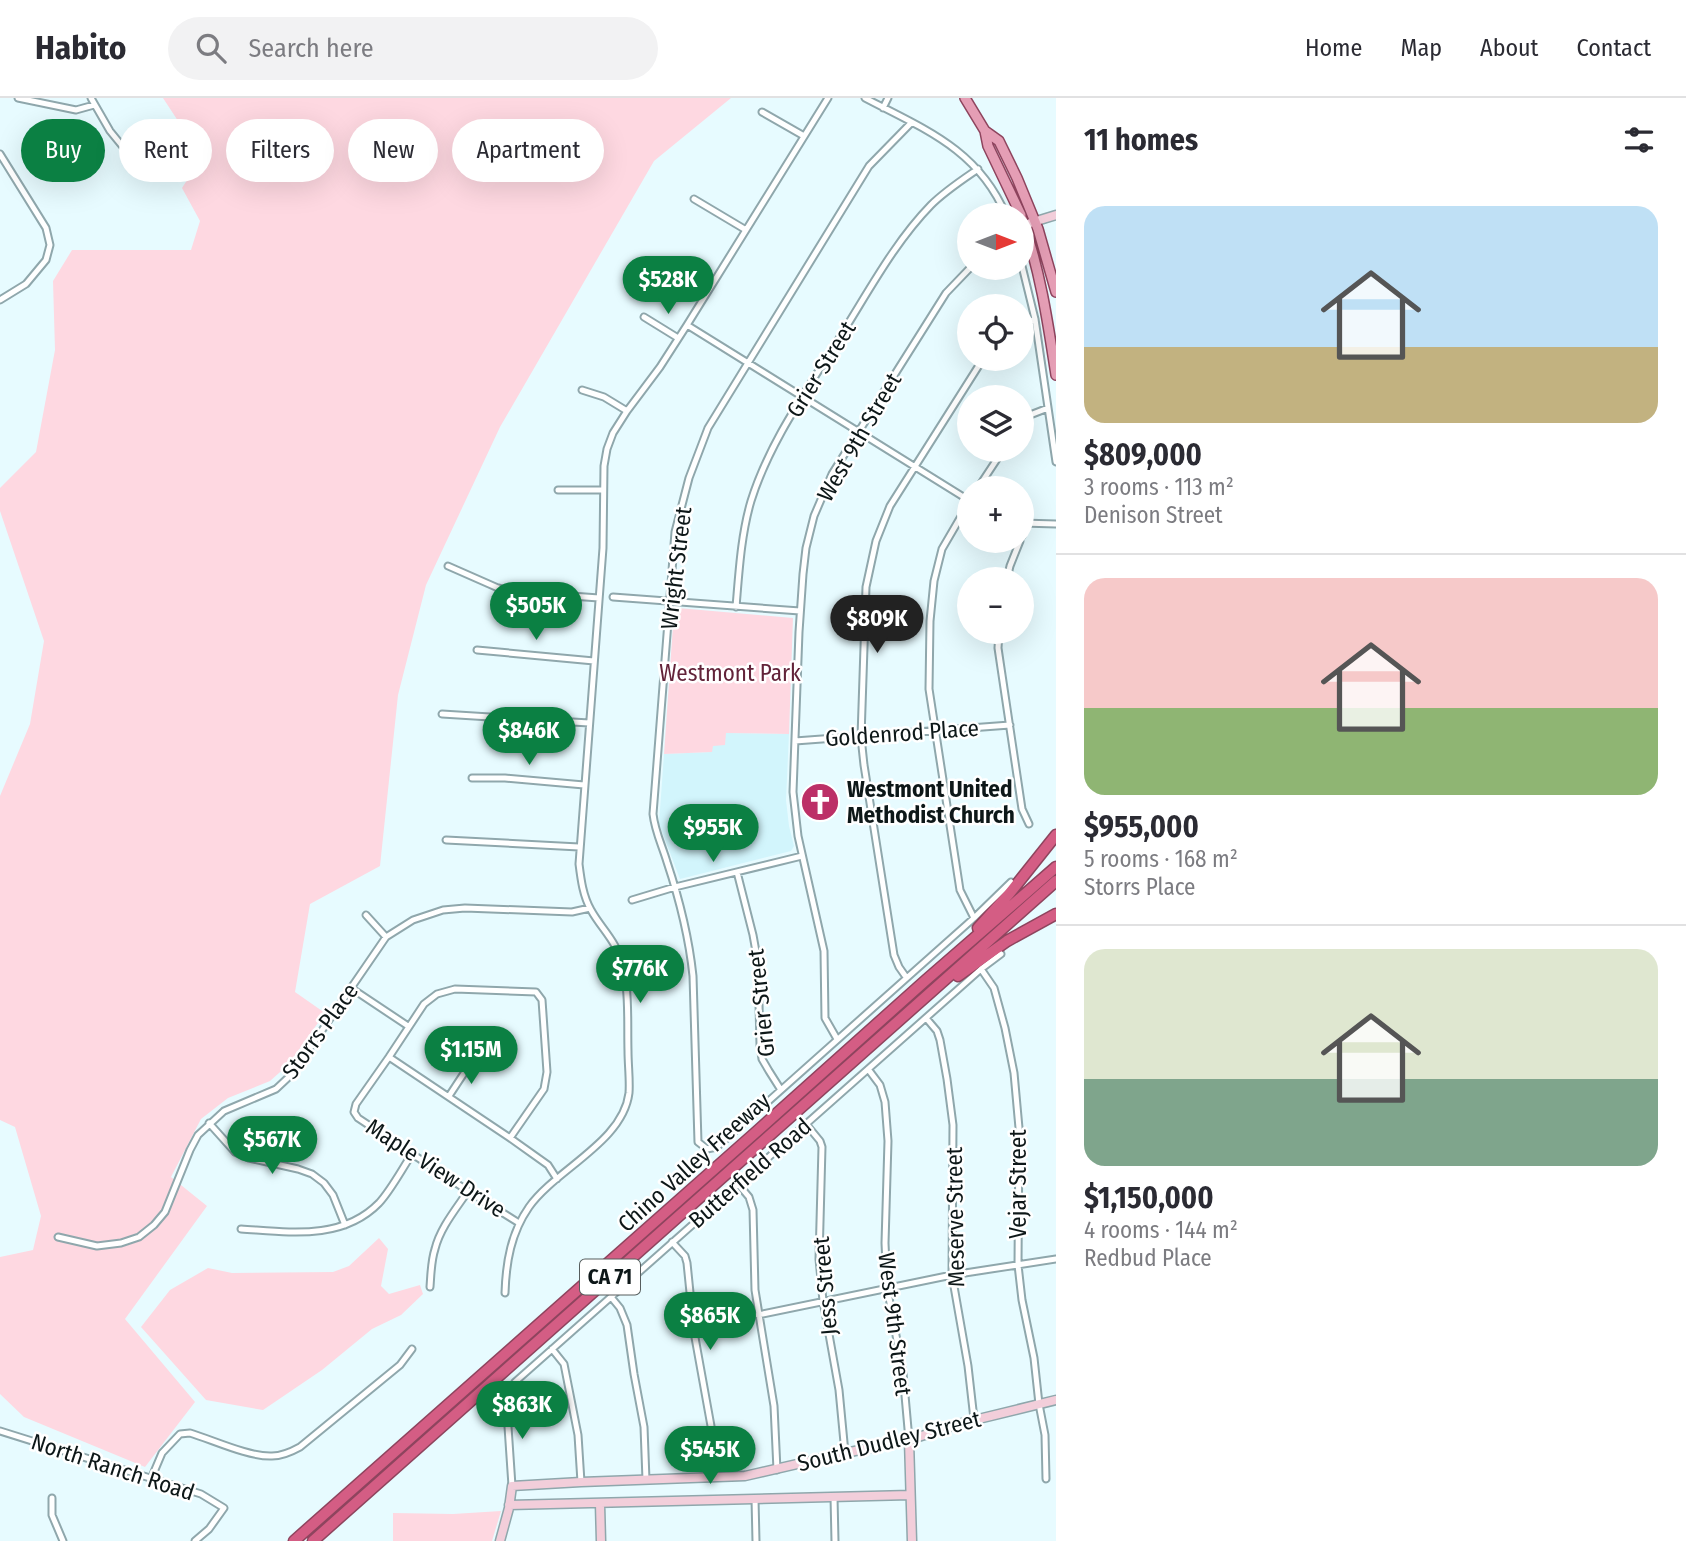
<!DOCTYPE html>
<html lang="en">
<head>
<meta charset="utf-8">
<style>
	body { margin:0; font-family:"Fira Sans Condensed",sans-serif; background:#f2f2f3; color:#2b2b33; height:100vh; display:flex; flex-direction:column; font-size:26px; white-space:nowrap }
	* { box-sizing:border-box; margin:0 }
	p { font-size:23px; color:#7c7c81 }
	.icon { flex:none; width:38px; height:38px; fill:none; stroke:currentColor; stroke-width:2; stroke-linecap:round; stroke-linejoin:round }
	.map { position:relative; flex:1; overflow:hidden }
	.side { display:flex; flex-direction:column; background:#fff; width:630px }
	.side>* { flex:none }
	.guide { position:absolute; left:21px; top:21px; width:665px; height:63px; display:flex; gap:14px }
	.needle { width:46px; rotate:90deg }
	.controls { position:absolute; left:957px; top:105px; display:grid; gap:14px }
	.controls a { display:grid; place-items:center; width:77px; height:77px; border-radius:50%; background:#fff; box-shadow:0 7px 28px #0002; font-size:35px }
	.price { position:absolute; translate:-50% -60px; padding:0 16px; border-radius:24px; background:#0b8043; color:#fff; font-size:23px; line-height:46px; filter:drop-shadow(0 2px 4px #0008) }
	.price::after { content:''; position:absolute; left:50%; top:42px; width:21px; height:16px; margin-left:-10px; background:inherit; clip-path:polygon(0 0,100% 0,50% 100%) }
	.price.active { background:#222; color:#fff }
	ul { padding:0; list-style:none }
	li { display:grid; align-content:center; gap:14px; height:371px; padding:0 28px }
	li+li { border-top:2px solid #e1e1e2 }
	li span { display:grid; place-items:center; height:217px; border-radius:21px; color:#555 }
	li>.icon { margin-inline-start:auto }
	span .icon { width:126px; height:126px; fill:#fffc; stroke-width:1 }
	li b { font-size:30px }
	h2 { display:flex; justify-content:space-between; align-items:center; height:84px; padding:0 28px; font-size:30px }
	.tag { padding:0 24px; border-radius:32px; background:#fff; box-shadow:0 7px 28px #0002; font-size:24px; line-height:63px }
	.tag.active { background:#0b8043; color:#fff }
	header { display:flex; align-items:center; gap:42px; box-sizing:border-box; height:98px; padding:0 35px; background:#fff; border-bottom:2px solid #e1e1e2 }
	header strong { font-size:33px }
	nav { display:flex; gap:38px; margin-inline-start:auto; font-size:24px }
	.search { width:490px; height:63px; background:#f2f2f3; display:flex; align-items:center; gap:18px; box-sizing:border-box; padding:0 24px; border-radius:38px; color:#7c7c81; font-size:26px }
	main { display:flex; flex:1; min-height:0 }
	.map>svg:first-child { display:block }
</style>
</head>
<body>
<header>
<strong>Habito</strong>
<div class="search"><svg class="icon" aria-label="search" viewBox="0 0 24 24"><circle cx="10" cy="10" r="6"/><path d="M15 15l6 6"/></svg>Search here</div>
<nav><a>Home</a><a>Map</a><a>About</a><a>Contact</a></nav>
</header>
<main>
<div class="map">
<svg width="1056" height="1443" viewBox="0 0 1056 1443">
	<rect width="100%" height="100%" fill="#e7fbff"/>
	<path fill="#d2f5fc" d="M 726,635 L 789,636 L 786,702 L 789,728 L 794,748 L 791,753 L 680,781 L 659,726 L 664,656 L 712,654 L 712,648 Z"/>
	<path fill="#fed8e1" d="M 163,0 L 731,0 L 654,63 L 500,329 L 426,487 L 398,597 L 380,768 L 310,806 L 295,894 L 325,915 L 288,967 L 270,983 L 228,1000 L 201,1021 L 171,1079 L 207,1108 L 125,1221 L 195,1304 L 145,1369 L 24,1319 L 0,1296 L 0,1159 L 33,1152 L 41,1118 L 15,1029 L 0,1022 L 0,698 L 30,626 L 44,543 L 0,413 L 0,390 L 36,354 L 55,252 L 53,183 L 72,152 L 191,152 L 200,123 L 182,90 L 198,65 L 182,29 Z
		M 678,510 L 793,520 L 789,636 L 726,635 L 725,647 L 713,648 L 712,654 L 664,656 L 674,513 Z
		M 379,1140 L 388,1151 L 381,1188 L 389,1196 L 420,1187 L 423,1196 L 401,1217 L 372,1231 L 322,1272 L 263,1312 L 206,1302 L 141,1229 L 170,1192 L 208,1170 L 232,1175 L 333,1174 L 349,1168 Z
		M 501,1413 L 492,1443 L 393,1443 L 393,1415 L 453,1416 Z"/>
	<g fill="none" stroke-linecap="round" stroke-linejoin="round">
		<g stroke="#8fa7ac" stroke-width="9">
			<path id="street" d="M 18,0 L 76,12 L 94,7
				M 91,0 L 110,33 L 141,71
				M 865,0 C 924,31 978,51 1006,117
				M 883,10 L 888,0
				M 762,14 L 804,38
				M 911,25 L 869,68 L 708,330 L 689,380 L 675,434 L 653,716 C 655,734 662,747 667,764 C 679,800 689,840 693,878 L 698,1044 L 707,1051 L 717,1049 L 974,820 L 1011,784
				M 0,56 L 46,130 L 50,147 L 46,162 L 26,186 L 0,202
				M 694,101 L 746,132
				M 677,164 L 712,186
				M 1022,168 L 1035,221 L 1056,364
				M 644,219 L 678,240
				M 687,227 L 970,403
				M 1022,228 L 1035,221
				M 582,292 L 604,299 L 627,313
				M 1022,325 L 1030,317 L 1048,310
				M 978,390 L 1003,352
				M 558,392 L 603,392
				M 970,403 L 942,451 L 934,483 L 930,523 L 929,591 L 960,792 L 974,820
				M 1022,425 L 1056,426
				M 1022,438 L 1026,426
				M 448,468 L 498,490 L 516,494 L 599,500
				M 1007,481 L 1010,468 L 1020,443
				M 613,499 L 800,513
				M 736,509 C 739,474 741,437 751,403 C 770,342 810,288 843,234 C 870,191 895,144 931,107 C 945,93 962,82 978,71
				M 999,534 L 998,550 L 1022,711 L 1029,726
				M 477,552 L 594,563
				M 442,616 L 589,625
				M 795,643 L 1010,627
				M 472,680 L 505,680 L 584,687
				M 446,742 L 579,749
				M 737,774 L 753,837 L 758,865 L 760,947 L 762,961 L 769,973 L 781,992
				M 632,802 L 675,789 L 802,758
				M 366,817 L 386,839
				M 981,871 L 994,890 L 1005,930 L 1014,975 L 1019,1030 L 1018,1167 L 1022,1202 L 1034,1260 L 1039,1306 L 1045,1337 L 1046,1381
				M 906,879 L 899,869 L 894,857 L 864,667 L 861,639 L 866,489 L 876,443 L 890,408 L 983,261
				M 351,890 L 408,928
				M 926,920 L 937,933 L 940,942 L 947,981 L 953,1027 L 952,1177 L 968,1268 L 974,1321
				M 837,941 L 825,920 L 824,853 L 798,738 L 793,694 L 799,534 L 803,476 L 806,450 L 814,418 L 832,376 L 946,195 L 970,170
				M 389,959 L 510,1040 L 548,1067 L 557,1081
				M 868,971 L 880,987 L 885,1004 L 888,1043 L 885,1145 L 887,1189 L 903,1275 L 909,1342
				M 449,998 L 472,963
				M 209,1025 L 235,1054 L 249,1060 L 298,1071 L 312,1076 L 324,1085 L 333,1097 L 345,1127
				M 806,1026 L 820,1043 L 822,1049 L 819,1161 L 823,1203 L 839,1292 L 845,1355
				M 510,1040 L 544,991 L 547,974 L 542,902 L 536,894 L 455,891 L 437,896 L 424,906 L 389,959 L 356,1006 L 354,1014 L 358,1020 L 468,1093 L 519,1125
				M 738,1086 L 749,1099 L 753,1112 L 755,1192 L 774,1308 L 777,1372
				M 241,1131 C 288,1134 342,1143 379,1105 C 391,1092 402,1071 412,1056
				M 58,1139 L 97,1148 L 121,1145 L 139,1139 L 154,1127 L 165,1114 L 190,1052 L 198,1037 L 224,1013 L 276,991 L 292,976 L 386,839 L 413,822 L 443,812 L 465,810 L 572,814 L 590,810
				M 672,1144 L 685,1158 L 687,1165 L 694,1234 L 711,1328 L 710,1380
				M 430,1189 C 431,1176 431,1163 435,1151 C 440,1130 456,1111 468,1093
				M 505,1195 C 506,1164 511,1135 529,1109 C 556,1071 623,1044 629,995 C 630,982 628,967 628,953 C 627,918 631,879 615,848 C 608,835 598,825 591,812 C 583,798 581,782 579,766 L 603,450 L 604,368 L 607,351 L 613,335 L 627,313 L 660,269 L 687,227 L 828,0
				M 611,1199 L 620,1210 L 627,1227 L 634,1276 L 644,1329 L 646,1382
				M 758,1217 L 952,1177 L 1056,1161
				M 552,1251 L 564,1266 L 578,1337 L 581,1384
				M 0,1333 L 201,1396 L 224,1410 L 209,1431 L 195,1443
				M 151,1381 L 162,1355 L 180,1336 L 190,1335 C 213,1342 249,1359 272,1358 C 282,1358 291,1354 300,1349 L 400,1267 L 412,1251
				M 512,1388 L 506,1299 L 515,1284 L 981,871 L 1001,856
				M 834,1399 L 835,1443
				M 52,1400 L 52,1417 L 63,1443
				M 755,1401 L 756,1443"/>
		</g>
		<g stroke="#8fa7ac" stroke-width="11">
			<path id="secondary" d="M 1030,125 L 1056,117
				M 909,1342 L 912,1443
				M 600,1406 L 601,1443
				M 509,1407 L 910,1397
				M 500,1443 L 509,1410 L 512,1388 L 581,1384 L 745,1378 L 845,1355 L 909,1342 L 962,1325 L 1056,1302"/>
		</g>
		<g stroke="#8e445e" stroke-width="12">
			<path id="primary" d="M 965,0 L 985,33 L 999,43 L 1017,80 L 1038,131 L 1056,194
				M 985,33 L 988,48 L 1021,117
				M 1022,121 C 1040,171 1048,225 1056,277"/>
		</g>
		<g stroke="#8e445e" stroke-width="13">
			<path id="highway" d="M 978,830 L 1009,796 L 1056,737
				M 958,878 L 1007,843 L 1056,816
				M 294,1443 L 755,1035 L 926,882 L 1056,769
				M 313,1443 L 1056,783"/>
		</g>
		<use href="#street" stroke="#fff" stroke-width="5"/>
		<use href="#secondary" stroke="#f2ceda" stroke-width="8"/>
		<use href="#primary" stroke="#e59eb5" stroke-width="9"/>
		<use href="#highway" stroke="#d45d84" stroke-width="10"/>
	</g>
	<defs>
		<g id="church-disc" transform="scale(2.0125)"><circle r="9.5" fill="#bc3067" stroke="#fff"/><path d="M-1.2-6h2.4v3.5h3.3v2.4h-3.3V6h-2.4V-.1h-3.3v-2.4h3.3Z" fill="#fff"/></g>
	</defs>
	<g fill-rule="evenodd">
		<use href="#church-disc" x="820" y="704"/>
	</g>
	<g text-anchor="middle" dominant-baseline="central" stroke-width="5" stroke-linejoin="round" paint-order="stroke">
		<rect fill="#fff" stroke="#565d5d" stroke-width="2" x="580" y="1161.5" width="60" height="35" rx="5"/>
		<g font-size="21" font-weight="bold" fill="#0d1718">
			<text x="610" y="1179">CA 71</text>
		</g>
		<g font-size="23" fill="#0d1718" stroke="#fff">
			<text transform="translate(821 271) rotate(-58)">Grier Street</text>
			<text transform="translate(859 339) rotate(-60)">West 9th Street</text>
			<text transform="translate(676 470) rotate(-83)">Wright Street</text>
			<text transform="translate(902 635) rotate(-4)">Goldenrod Place</text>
			<text transform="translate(761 905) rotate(-96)">Grier Street</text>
			<text transform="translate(320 933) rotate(-54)">Storrs Place</text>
			<text transform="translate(694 1064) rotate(-42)">Chino Valley Freeway</text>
			<text transform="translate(436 1070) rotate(33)">Maple View Drive</text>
			<text transform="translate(750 1075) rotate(-41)">Butterfield Road</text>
			<text transform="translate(1018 1086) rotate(-90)">Vejar Street</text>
			<text transform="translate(955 1119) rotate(-91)">Meserve Street</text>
			<text transform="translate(825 1188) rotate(-95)">Jess Street</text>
			<text transform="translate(895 1226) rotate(83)">West 9th Street</text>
			<text transform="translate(889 1343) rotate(-14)">South Dudley Street</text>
			<text transform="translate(113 1369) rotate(18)">North Ranch Road</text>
		</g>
		<g font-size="23" fill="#622339" stroke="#fff">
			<text x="730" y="575">Westmont Park</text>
		</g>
		<g font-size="23" font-weight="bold" fill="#0d1718" stroke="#fff" text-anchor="start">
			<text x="847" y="691">Westmont United<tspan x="847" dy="26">Methodist Church</tspan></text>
		</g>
	</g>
</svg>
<div class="controls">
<a><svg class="needle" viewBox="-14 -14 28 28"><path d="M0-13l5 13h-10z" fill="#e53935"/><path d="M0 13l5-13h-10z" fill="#7c7c81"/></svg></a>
<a><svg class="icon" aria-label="locate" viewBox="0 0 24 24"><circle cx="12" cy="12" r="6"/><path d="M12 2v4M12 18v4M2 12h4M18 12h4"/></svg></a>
<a><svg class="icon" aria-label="layers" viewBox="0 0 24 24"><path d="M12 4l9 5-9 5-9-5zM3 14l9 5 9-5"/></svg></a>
<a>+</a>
<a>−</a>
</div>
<b class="price" style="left:668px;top:218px">$528K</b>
<b class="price" style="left:536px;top:544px">$505K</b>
<b class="price active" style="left:877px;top:557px">$809K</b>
<b class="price" style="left:529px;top:669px">$846K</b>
<b class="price" style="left:713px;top:766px">$955K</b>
<b class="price" style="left:640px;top:907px">$776K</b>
<b class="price" style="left:471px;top:988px">$1.15M</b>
<b class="price" style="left:272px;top:1078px">$567K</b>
<b class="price" style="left:710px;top:1254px">$865K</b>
<b class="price" style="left:522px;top:1343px">$863K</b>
<b class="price" style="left:710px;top:1388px">$545K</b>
<div class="guide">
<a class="tag active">Buy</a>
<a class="tag">Rent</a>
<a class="tag">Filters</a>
<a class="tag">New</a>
<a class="tag">Apartment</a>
</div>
</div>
<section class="side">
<h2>11 homes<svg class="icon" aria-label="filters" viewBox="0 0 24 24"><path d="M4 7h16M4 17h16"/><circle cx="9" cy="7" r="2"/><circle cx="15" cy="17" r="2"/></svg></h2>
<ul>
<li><span style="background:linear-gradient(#bfe0f5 65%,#c2b280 0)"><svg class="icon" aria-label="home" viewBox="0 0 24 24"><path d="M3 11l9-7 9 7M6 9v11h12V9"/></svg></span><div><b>$809,000</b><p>3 rooms · 113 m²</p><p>Denison Street</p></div></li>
<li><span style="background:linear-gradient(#f6c9c9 60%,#8fb573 0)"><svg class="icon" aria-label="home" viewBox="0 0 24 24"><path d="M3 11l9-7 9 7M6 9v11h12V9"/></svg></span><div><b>$955,000</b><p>5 rooms · 168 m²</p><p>Storrs Place</p></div></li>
<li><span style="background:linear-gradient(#dfe7d0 60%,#7fa58c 0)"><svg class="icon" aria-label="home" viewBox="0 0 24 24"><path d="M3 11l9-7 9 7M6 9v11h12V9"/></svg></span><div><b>$1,150,000</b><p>4 rooms · 144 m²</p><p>Redbud Place</p></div></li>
</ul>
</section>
</main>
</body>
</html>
